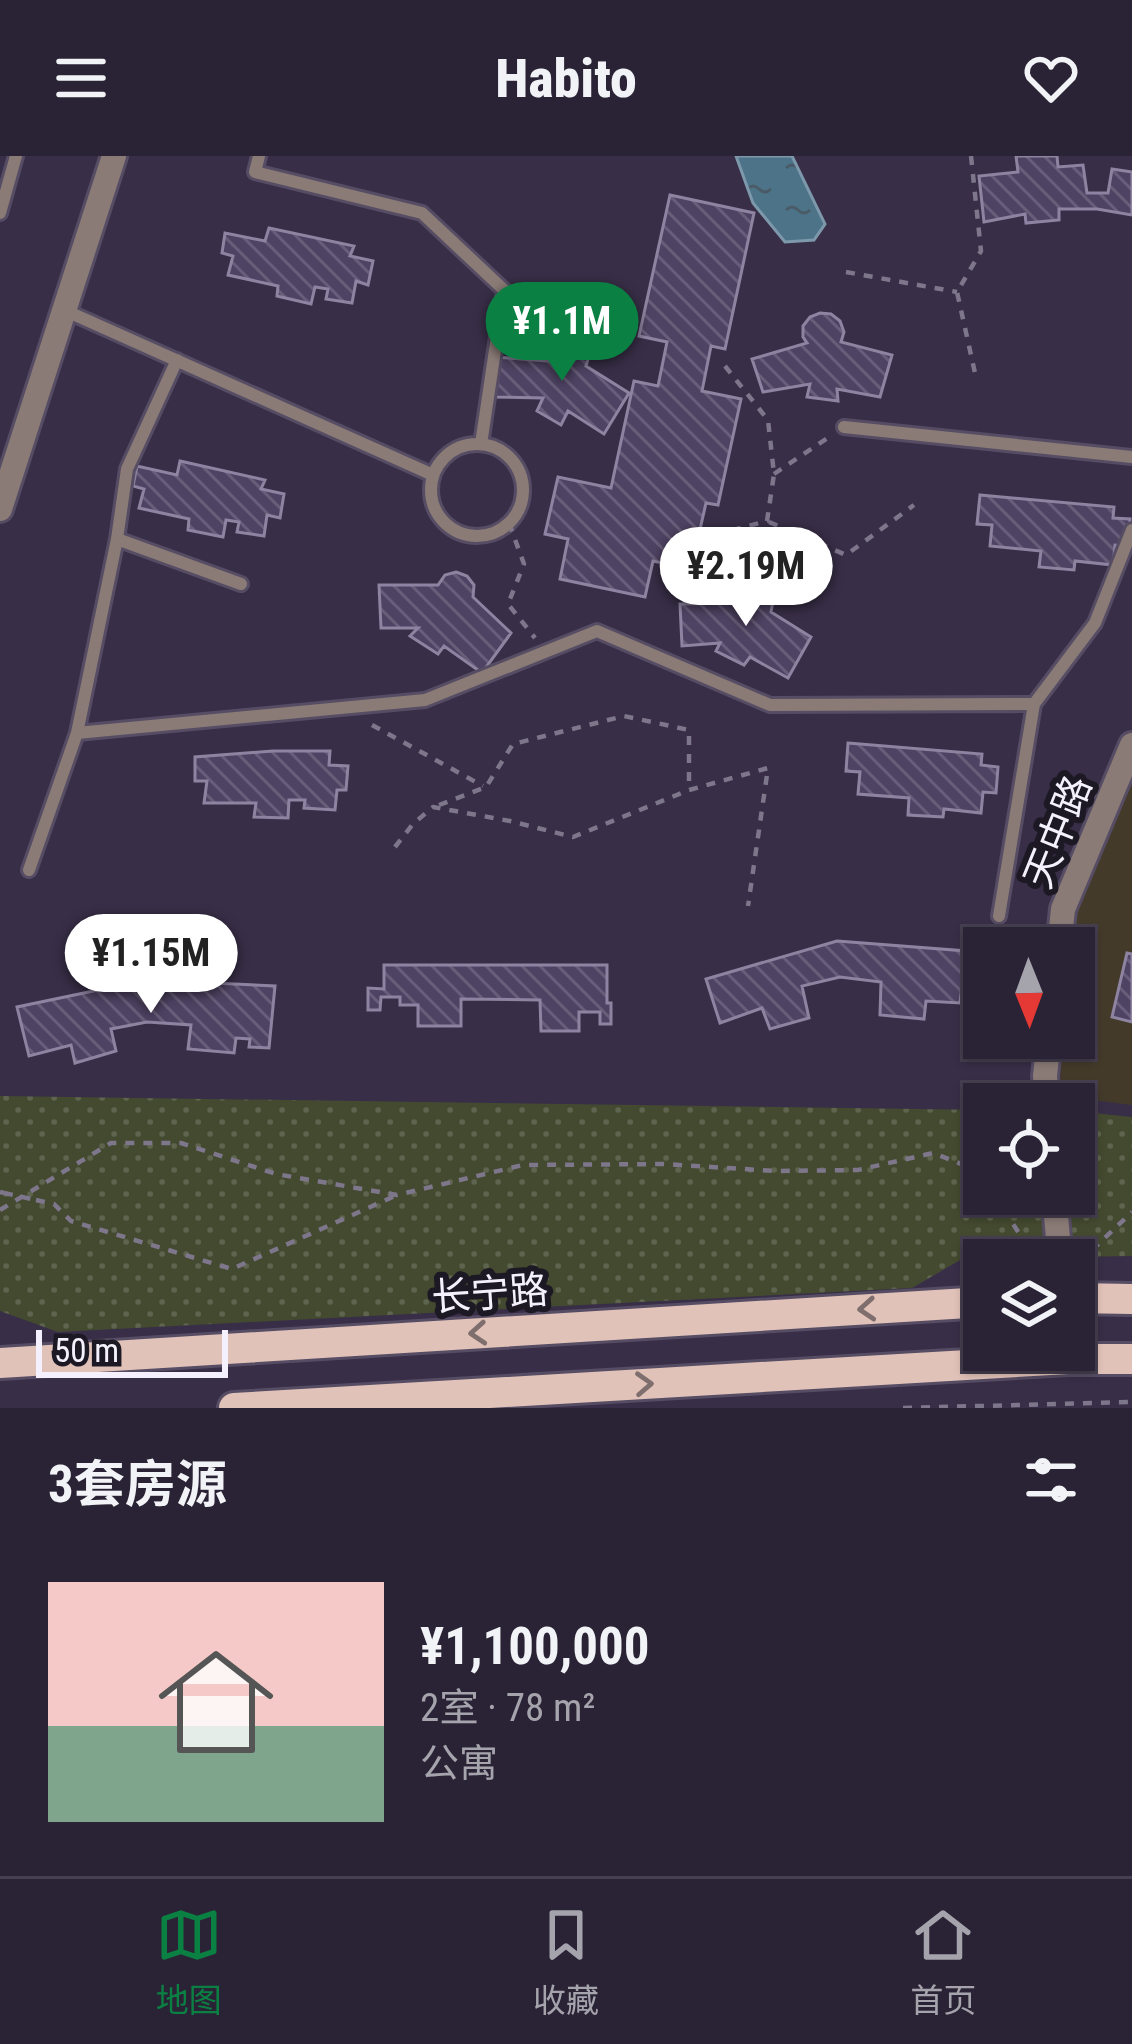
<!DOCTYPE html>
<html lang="zh">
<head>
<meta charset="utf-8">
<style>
	body { margin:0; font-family:"Roboto Condensed","Noto Sans SC",sans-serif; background:#322a3d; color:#f1f3f6; height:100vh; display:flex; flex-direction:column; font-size:45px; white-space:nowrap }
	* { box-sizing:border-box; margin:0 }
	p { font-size:39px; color:#a5a4ad }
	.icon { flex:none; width:66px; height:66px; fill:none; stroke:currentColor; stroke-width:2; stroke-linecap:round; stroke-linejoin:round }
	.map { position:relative; height:1252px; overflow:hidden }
	.drawer { display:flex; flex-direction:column; background:#2a2235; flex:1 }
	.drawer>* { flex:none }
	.needle { width:78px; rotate:179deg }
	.tools { position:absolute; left:963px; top:771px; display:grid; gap:24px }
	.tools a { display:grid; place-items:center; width:132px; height:132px; border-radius:0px; background:#2a2235; box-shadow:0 3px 9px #0004,0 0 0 3px #463f50; font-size:60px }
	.scale { position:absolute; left:36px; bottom:30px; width:192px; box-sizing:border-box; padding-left:12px; border:6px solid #f4f0fd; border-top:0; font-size:33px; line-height:42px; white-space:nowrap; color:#f4f0fd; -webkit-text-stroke:9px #1d1924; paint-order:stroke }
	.price { position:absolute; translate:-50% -102px; padding:0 27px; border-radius:42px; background:#fff; color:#222; font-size:39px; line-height:78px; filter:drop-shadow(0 3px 6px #0008) }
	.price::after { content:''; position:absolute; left:50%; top:72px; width:36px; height:27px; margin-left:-18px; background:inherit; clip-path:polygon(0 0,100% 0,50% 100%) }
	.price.current { background:#0b8043; color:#fff }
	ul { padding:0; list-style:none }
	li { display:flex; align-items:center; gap:36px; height:300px; padding:0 48px }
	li+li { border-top:3px solid #463f50 }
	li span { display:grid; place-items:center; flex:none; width:336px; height:240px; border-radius:0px; color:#555 }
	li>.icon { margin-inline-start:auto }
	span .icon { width:144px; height:144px; fill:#fffc; stroke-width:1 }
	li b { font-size:51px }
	h2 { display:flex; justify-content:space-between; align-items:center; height:144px; padding:0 48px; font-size:51px }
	header { display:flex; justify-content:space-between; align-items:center; height:156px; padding:0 48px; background:#2a2235; font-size:54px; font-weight:800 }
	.menu { display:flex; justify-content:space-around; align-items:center; height:168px; border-top:3px solid #463f50; background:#2a2235; font-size:33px; color:#a5a4ad }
	.menu a { display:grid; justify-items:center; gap:6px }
	.menu .current { color:#0b8043 }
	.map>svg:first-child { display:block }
</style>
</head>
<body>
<header><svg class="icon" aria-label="menu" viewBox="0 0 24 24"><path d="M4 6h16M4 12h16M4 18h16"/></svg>Habito<svg class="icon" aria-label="heart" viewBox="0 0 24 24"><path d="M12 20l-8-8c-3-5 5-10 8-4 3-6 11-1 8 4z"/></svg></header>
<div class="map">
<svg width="1132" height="1252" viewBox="0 0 1132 1252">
	<defs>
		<pattern id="park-dots" width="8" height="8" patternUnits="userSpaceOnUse" patternTransform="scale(3)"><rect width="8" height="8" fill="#434a2f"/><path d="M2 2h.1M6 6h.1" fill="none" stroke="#5f644e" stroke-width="1.8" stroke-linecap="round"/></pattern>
		<pattern id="water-ripples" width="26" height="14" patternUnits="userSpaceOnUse" patternTransform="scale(3)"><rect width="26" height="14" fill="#4c7388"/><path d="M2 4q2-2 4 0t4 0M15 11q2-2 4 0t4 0" fill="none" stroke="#4a5b67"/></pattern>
		<pattern id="building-back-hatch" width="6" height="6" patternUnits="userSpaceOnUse" patternTransform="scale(3)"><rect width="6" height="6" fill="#4f4363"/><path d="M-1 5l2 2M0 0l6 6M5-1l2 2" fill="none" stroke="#695e7a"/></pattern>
	</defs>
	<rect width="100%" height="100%" fill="#382e47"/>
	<path fill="#433a2a" d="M 1132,620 L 1132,949 L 1059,940 L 1063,882 L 1074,882 L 1074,792 L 1068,792 L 1069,777 L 1108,672 Z"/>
	<path fill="url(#park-dots)" d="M 0,940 L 984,954 L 984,1038 L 1074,1038 L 1074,955 L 1132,961 L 1132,1100 L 962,1103 L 912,1132 L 58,1176 L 0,1155 Z"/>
	<path fill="url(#water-ripples)" stroke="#7e98ab" stroke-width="3" d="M 736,0 L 792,0 L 825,68 L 814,84 L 785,86 L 753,47 Z"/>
	<path fill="url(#building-back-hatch)" stroke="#8e84a1" stroke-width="3" d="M 1016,0 L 1057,0 L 1058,11 L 1083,9 L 1087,37 L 1108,37 L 1112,13 L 1132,16 L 1132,59 L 1097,53 L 1059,53 L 1059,64 L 1026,67 L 1025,58 L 984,66 L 979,20 L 1018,16 Z
		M 670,39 L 754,57 L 725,193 L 711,190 L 702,235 L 741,243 L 718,349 L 706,347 L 691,413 L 653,405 L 645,441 L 560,423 L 568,383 L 545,378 L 558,321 L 611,332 L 634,225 L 658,230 L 667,186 L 639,180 Z
		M 269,72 L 354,90 L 350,100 L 373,105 L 368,129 L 356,125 L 352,147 L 326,143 L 328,133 L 315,131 L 311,148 L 277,140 L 278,130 L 228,119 L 233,100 L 222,97 L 225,77 L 265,85 Z
		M 820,157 L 831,158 L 840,165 L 844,176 L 841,186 L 892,199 L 880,241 L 837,233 L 838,245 L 807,241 L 810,228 L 763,236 L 752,203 L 807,187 L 803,181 L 803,170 L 810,161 Z
		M 568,179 L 579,182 L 586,189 L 589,200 L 586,210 L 629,237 L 604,278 L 568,255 L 561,269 L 537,255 L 543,242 L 495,241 L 495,201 L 549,205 L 547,198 L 550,188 L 558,181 Z
		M 180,305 L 265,324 L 261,333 L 284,338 L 280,362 L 267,359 L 264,380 L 237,376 L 239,366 L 226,364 L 223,381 L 188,374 L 189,363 L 139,352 L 144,333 L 133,330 L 137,310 L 177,319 Z
		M 980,339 L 1114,351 L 1113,362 L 1130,363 L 1128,390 L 1115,389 L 1113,409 L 1075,405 L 1074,414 L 1039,411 L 1041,395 L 990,390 L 992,369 L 977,368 Z
		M 456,416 L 467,420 L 474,429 L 473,441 L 511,477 L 482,517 L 444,490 L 438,498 L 410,480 L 418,472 L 381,472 L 379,429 L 438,429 L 445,419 Z
		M 751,421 L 762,423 L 769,432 L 773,445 L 771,456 L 811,481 L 788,522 L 750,501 L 744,509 L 716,495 L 720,487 L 682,490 L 680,448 L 735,447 L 738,427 Z
		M 848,587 L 982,598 L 981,609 L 998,611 L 996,637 L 983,636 L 981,657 L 944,653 L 943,661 L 908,659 L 909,642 L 858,638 L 860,616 L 846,615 Z
		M 273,595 L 330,595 L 329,609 L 348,610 L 346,634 L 337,634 L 335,654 L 304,652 L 305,644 L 289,644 L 288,662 L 254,661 L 256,647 L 204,647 L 207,625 L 195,625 L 195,601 Z
		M 837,785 L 966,795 L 960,847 L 926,845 L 924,863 L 880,859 L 881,826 L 840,821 L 802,830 L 809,862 L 770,873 L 762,852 L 720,867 L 706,823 Z
		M 1127,797 L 1132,798 L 1132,866 L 1112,861 Z
		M 384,809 L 607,809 L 607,847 L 611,847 L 611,868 L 600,868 L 600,856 L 579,856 L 579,875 L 541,875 L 540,844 L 461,843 L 461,870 L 418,870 L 418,849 L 400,849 L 400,841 L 381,841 L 380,854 L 368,854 L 368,832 L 384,833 Z
		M 146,824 L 275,830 L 269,892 L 249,891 L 250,883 L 236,882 L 234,897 L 188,893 L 191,869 L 147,866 L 111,873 L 116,895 L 75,907 L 71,889 L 29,900 L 17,851 Z"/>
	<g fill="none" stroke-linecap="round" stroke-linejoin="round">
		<g stroke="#564d64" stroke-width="18">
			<path id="service" d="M 259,0 L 255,16 L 422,57 L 504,134 L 481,288
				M 0,57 L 16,0
				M 64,154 L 433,319
				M 844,271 L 1132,301
				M431 334a46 46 0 1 1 92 0a46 46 0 1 1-92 0Z
				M 117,383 L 241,428
				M 77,577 L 425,544 L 597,475 L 770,549 L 1034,548
				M 29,714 L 77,577 L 117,383 L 127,313 L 177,204
				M 999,760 L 1034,548 L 1095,467 L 1132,374"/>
		</g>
		<g stroke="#564d64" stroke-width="30">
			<path id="tertiary" d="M 0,353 L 114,0
				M 1059,792 L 1063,753 L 1132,589
				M 1047,948 L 1045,920 L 1049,882
				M 1054,1038 L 1060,1104"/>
		</g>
		<g stroke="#564d64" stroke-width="36">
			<path id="primary" d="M 1074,1142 L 1132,1143
				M 0,1207 L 984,1146
				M 234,1252 L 1068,1203 L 1132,1203"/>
		</g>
		<path stroke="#7e768b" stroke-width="4.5" stroke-dasharray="9 9" stroke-linecap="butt" d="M 971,0 L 981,95 L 957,136 L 975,217
			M 846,116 L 957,136
			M 725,210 L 768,264 L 774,318 L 767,365 L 733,374
			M 774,318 L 829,281
			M 769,366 L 846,399 L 914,349
			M 509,367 L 524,408 L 508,448 L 535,482
			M 372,569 L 483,630
			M 439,649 L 486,631 L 513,588 L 624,560 L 689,574 L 689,633
			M 395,691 L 413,668 L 433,651 L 510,665 L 573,681 L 689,634 L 768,612 L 748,750
			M 0,1036 L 4,1037
			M 994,1038 L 1022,1082
			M 36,1044 L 54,1048 L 71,1065 L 232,1113 L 397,1039
			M 0,1054 L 111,987 L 181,987 L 276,1018 L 397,1039 L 523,1009 L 664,1008 L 775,1015 L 858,1014 L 933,997 L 979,1015 L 984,1023
			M 1092,1094 L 1132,1056
			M 903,1252 L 1132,1246"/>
		<use href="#service" stroke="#8a7b76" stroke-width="12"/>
		<use href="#tertiary" stroke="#8a7b76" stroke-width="24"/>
		<use href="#primary" stroke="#e1c2b8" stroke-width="30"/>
		<path stroke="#7e768b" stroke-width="4.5" stroke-dasharray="9 9" stroke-linecap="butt" d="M 4,1037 L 36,1044"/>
	</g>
	<defs><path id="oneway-chevron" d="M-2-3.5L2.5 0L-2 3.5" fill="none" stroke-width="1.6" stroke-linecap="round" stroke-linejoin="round" transform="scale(3)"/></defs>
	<g stroke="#7f6e6e">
		<use href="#oneway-chevron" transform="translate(867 1153) rotate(176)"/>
		<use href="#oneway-chevron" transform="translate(478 1177) rotate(176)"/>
		<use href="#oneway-chevron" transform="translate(644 1228) rotate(-3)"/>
	</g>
	<g text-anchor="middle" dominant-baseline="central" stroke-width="12" stroke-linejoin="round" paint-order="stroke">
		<g font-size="39" fill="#f4f0fd" stroke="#1d1924">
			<text transform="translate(1058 676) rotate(-68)">天中路</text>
			<text transform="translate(490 1138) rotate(-4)">长宁路</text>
		</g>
	</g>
</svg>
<div class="tools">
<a><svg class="needle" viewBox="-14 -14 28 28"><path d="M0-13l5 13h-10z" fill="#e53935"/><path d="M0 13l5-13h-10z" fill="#a5a4ad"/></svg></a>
<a><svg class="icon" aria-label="locate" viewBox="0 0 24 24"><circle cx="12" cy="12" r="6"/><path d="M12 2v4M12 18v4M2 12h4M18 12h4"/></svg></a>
<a><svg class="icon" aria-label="layers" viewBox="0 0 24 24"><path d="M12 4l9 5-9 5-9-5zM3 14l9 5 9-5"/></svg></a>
</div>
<div class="scale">50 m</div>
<b class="price current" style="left:562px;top:228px">¥1.1M</b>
<b class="price" style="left:746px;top:473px">¥2.19M</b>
<b class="price" style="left:151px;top:860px">¥1.15M</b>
</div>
<section class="drawer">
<h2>3套房源<svg class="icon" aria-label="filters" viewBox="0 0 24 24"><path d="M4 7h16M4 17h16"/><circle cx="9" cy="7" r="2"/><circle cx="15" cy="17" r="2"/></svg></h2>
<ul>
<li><span style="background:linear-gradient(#f6c9c9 60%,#7fa58c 0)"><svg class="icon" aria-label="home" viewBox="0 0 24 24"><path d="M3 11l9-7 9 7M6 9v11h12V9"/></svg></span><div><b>¥1,100,000</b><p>2室 · 78 m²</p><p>公寓</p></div></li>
</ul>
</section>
<nav class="menu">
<a class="current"><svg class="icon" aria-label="map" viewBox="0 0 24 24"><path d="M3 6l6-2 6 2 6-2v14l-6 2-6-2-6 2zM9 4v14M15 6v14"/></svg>地图</a>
<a><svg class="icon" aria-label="saved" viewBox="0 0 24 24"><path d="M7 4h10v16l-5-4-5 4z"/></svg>收藏</a>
<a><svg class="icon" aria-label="home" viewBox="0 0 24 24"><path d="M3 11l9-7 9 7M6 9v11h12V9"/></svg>首页</a>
</nav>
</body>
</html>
